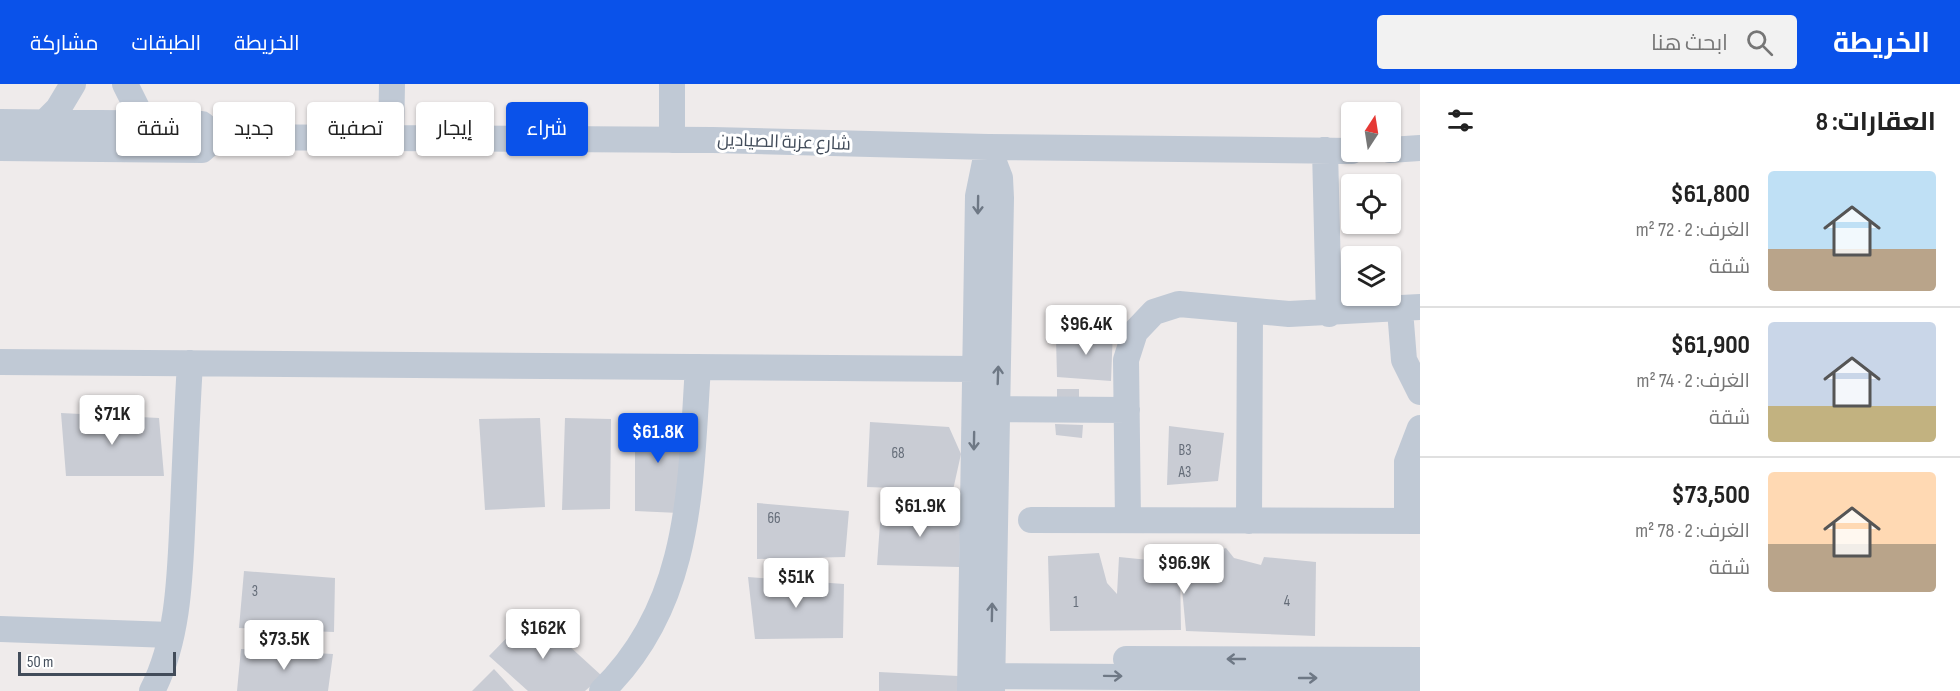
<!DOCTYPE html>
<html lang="ar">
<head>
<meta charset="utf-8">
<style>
	body { margin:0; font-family:"Sofia Sans Condensed",Cairo,sans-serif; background:#f2f2f2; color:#222; direction:rtl; height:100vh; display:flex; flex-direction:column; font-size:22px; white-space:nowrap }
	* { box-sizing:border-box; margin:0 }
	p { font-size:20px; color:#767676 }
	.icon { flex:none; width:33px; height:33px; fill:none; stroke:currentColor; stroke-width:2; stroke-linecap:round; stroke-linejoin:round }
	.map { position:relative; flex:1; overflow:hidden; direction:ltr }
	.panel { display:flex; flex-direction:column; background:#fff; width:540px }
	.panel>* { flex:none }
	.banner { position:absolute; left:18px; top:18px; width:570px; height:54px; direction:rtl; display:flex; gap:12px }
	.needle { width:39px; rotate:12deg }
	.tools { position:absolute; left:1341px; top:18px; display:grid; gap:12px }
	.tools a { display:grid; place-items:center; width:60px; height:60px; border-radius:6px; background:#fff; box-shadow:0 2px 4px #0004; font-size:30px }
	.scale { position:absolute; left:18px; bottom:15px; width:158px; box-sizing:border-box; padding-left:6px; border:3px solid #424c5a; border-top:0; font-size:16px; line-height:21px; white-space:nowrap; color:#424c5a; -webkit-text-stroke:4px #fff; paint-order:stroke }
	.price { position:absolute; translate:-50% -51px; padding:0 14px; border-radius:6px; background:#fff; color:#222; font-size:20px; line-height:39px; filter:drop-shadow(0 2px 3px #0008) }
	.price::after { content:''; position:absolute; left:50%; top:36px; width:18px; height:14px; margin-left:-9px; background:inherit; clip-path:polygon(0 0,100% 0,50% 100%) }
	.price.current { background:#0a52ea; color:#fff }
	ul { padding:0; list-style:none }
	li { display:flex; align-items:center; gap:18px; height:150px; padding:0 24px }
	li+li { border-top:2px solid #e0e0e0 }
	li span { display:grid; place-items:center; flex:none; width:168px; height:120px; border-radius:6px; color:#555 }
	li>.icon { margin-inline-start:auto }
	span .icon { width:72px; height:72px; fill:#fffc; stroke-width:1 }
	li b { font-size:26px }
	h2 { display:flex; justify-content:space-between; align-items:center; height:72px; padding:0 24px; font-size:26px }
	.tag { padding:0 21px; border-radius:6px; background:#fff; box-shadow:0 2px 4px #0004; font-size:21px; line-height:54px }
	.tag.current { background:#0a52ea; color:#fff }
	header { display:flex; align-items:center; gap:36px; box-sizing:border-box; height:84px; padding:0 30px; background:#0a52ea; color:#fff }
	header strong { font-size:28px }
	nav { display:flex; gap:33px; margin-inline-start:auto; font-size:21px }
	.search { width:420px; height:54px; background:#f2f2f2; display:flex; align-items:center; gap:15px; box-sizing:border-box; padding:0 21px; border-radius:6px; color:#767676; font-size:22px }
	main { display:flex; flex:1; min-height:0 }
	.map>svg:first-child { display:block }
</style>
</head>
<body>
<header>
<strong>الخريطة</strong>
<div class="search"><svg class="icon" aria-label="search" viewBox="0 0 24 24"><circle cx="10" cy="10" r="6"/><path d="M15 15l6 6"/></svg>ابحث هنا</div>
<nav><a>الخريطة</a><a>الطبقات</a><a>مشاركة</a></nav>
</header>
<main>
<section class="panel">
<h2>العقارات: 8<svg class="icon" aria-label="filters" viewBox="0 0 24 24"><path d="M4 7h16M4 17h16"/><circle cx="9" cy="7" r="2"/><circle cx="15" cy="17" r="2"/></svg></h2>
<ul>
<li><span style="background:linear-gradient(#bfe0f5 65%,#b9a48a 0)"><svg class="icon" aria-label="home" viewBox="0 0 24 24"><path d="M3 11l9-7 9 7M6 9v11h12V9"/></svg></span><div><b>$61,800</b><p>الغرف: 2 · 72 m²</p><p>شقة</p></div></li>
<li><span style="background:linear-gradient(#c9d6e8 70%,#c2b280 0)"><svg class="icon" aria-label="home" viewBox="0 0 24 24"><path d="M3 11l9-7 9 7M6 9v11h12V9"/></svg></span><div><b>$61,900</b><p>الغرف: 2 · 74 m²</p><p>شقة</p></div></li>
<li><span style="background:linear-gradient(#ffd9b3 60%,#b9a48a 0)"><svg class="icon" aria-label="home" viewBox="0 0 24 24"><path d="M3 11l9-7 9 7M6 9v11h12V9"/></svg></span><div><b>$73,500</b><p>الغرف: 2 · 78 m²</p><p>شقة</p></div></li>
</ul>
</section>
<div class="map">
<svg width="1420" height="607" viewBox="0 0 1420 607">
	<rect width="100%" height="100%" fill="#efebeb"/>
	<path fill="#c9ccd4" d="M 1113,246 L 1111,297 L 1057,293 L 1056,255 Z
		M 1057,305 L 1079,305 L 1079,314 L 1057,314 Z
		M 61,329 L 159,334 L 164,392 L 66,392 Z
		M 635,330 L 684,339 L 679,429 L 635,427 Z
		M 540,334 L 545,423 L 485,426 L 479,335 Z
		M 565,334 L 611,335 L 610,425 L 562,426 Z
		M 870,338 L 949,343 L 961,370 L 953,406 L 867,403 Z
		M 1055,340 L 1083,341 L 1082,354 L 1056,351 Z
		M 1169,342 L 1224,349 L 1218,397 L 1167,401 Z
		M 757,419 L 849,427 L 845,473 L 757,475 Z
		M 881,425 L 961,425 L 959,483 L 877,481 Z
		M 1226,464 L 1234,474 L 1261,481 L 1264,473 L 1316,478 L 1315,552 L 1186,547 L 1180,484 L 1181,546 L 1050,547 L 1048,472 L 1099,469 L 1107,499 L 1117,510 L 1119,473 L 1179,479 L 1199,477 L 1203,471 Z
		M 244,487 L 335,494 L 334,548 L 239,544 Z
		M 748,493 L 844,500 L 843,554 L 755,555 Z
		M 532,528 L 602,592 L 585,607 L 528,607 L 489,572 Z
		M 241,565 L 333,570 L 328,607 L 237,607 Z
		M 494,585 L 514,607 L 472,607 Z
		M 879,588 L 958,592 L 959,607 L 879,607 Z"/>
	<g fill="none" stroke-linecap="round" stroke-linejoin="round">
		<path stroke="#c0c9d5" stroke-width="26" d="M 125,0 L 138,26 L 149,39
			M 672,0 L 672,56
			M 0,38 L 202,40 L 217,53 L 202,66 L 0,64
			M 45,38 L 58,25 L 73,0
			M 217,53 L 713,56 L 988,63 L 1352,67
			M 391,56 L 392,0
			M 988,63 L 1000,94 L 1001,114 L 992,607
			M 1325,66 L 1329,230
			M 1390,66 L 1420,64
			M 1400,226 L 1404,276 L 1420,308
			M 0,278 L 976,285
			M 996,325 L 1127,326
			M 1031,436 L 1420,437
			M 1128,436 L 1126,276 L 1135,248 L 1154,228 L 1179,220 L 1289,230 L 1420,223
			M 1249,437 L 1250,228
			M 1407,437 L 1407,378 L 1420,344
			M 0,545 L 171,551
			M 1126,575 L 1420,576
			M 976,592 L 1420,595
			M 152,607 C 180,553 180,486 183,426 C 185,377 187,328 190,279
			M 602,607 C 693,519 690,400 698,283
			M 970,607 L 978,112 L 988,63"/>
	</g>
	<defs><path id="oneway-shaft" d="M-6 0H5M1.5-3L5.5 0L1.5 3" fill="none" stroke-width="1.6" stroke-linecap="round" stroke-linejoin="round" transform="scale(1.5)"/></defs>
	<g stroke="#6e7885">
		<use href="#oneway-shaft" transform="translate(978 121) rotate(91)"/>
		<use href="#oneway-shaft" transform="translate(998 291) rotate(-88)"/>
		<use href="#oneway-shaft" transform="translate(974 357) rotate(91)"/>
		<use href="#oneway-shaft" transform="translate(992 528) rotate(-89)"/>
		<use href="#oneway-shaft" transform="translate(1236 575) rotate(-180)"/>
		<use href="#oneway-shaft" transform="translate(1113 592) rotate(1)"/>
		<use href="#oneway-shaft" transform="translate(1308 594)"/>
	</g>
	<g text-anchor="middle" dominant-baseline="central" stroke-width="6" stroke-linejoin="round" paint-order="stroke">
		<g font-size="15" fill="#646c78">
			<text x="1185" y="366">B3</text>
			<text x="898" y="369">68</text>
			<text x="1185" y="388">A3</text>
			<text x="774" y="434">66</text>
			<text x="255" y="507">3</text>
			<text x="1287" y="517">4</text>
			<text x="1076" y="518">1</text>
		</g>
		<g font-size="18" fill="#424c5a" stroke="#fff">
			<text transform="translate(784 58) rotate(2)">شارع عزبة الصيادين</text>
		</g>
	</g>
</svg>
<div class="tools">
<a><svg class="needle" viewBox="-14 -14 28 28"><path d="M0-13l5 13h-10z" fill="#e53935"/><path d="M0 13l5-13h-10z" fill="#767676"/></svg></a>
<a><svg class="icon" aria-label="locate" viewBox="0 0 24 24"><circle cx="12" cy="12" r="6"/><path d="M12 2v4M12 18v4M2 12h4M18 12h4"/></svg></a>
<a><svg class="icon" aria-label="layers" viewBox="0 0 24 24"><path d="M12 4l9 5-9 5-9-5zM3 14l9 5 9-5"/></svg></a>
</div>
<div class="scale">50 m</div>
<b class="price" style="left:1086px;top:272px">$96.4K</b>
<b class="price" style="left:112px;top:362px">$71K</b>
<b class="price current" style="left:658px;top:380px">$61.8K</b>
<b class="price" style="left:920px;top:454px">$61.9K</b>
<b class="price" style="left:1184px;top:511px">$96.9K</b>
<b class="price" style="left:796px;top:525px">$51K</b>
<b class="price" style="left:543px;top:576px">$162K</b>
<b class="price" style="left:284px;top:587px">$73.5K</b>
<div class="banner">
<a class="tag current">شراء</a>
<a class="tag">إيجار</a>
<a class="tag">تصفية</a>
<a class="tag">جديد</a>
<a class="tag">شقة</a>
</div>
</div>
</main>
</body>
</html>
